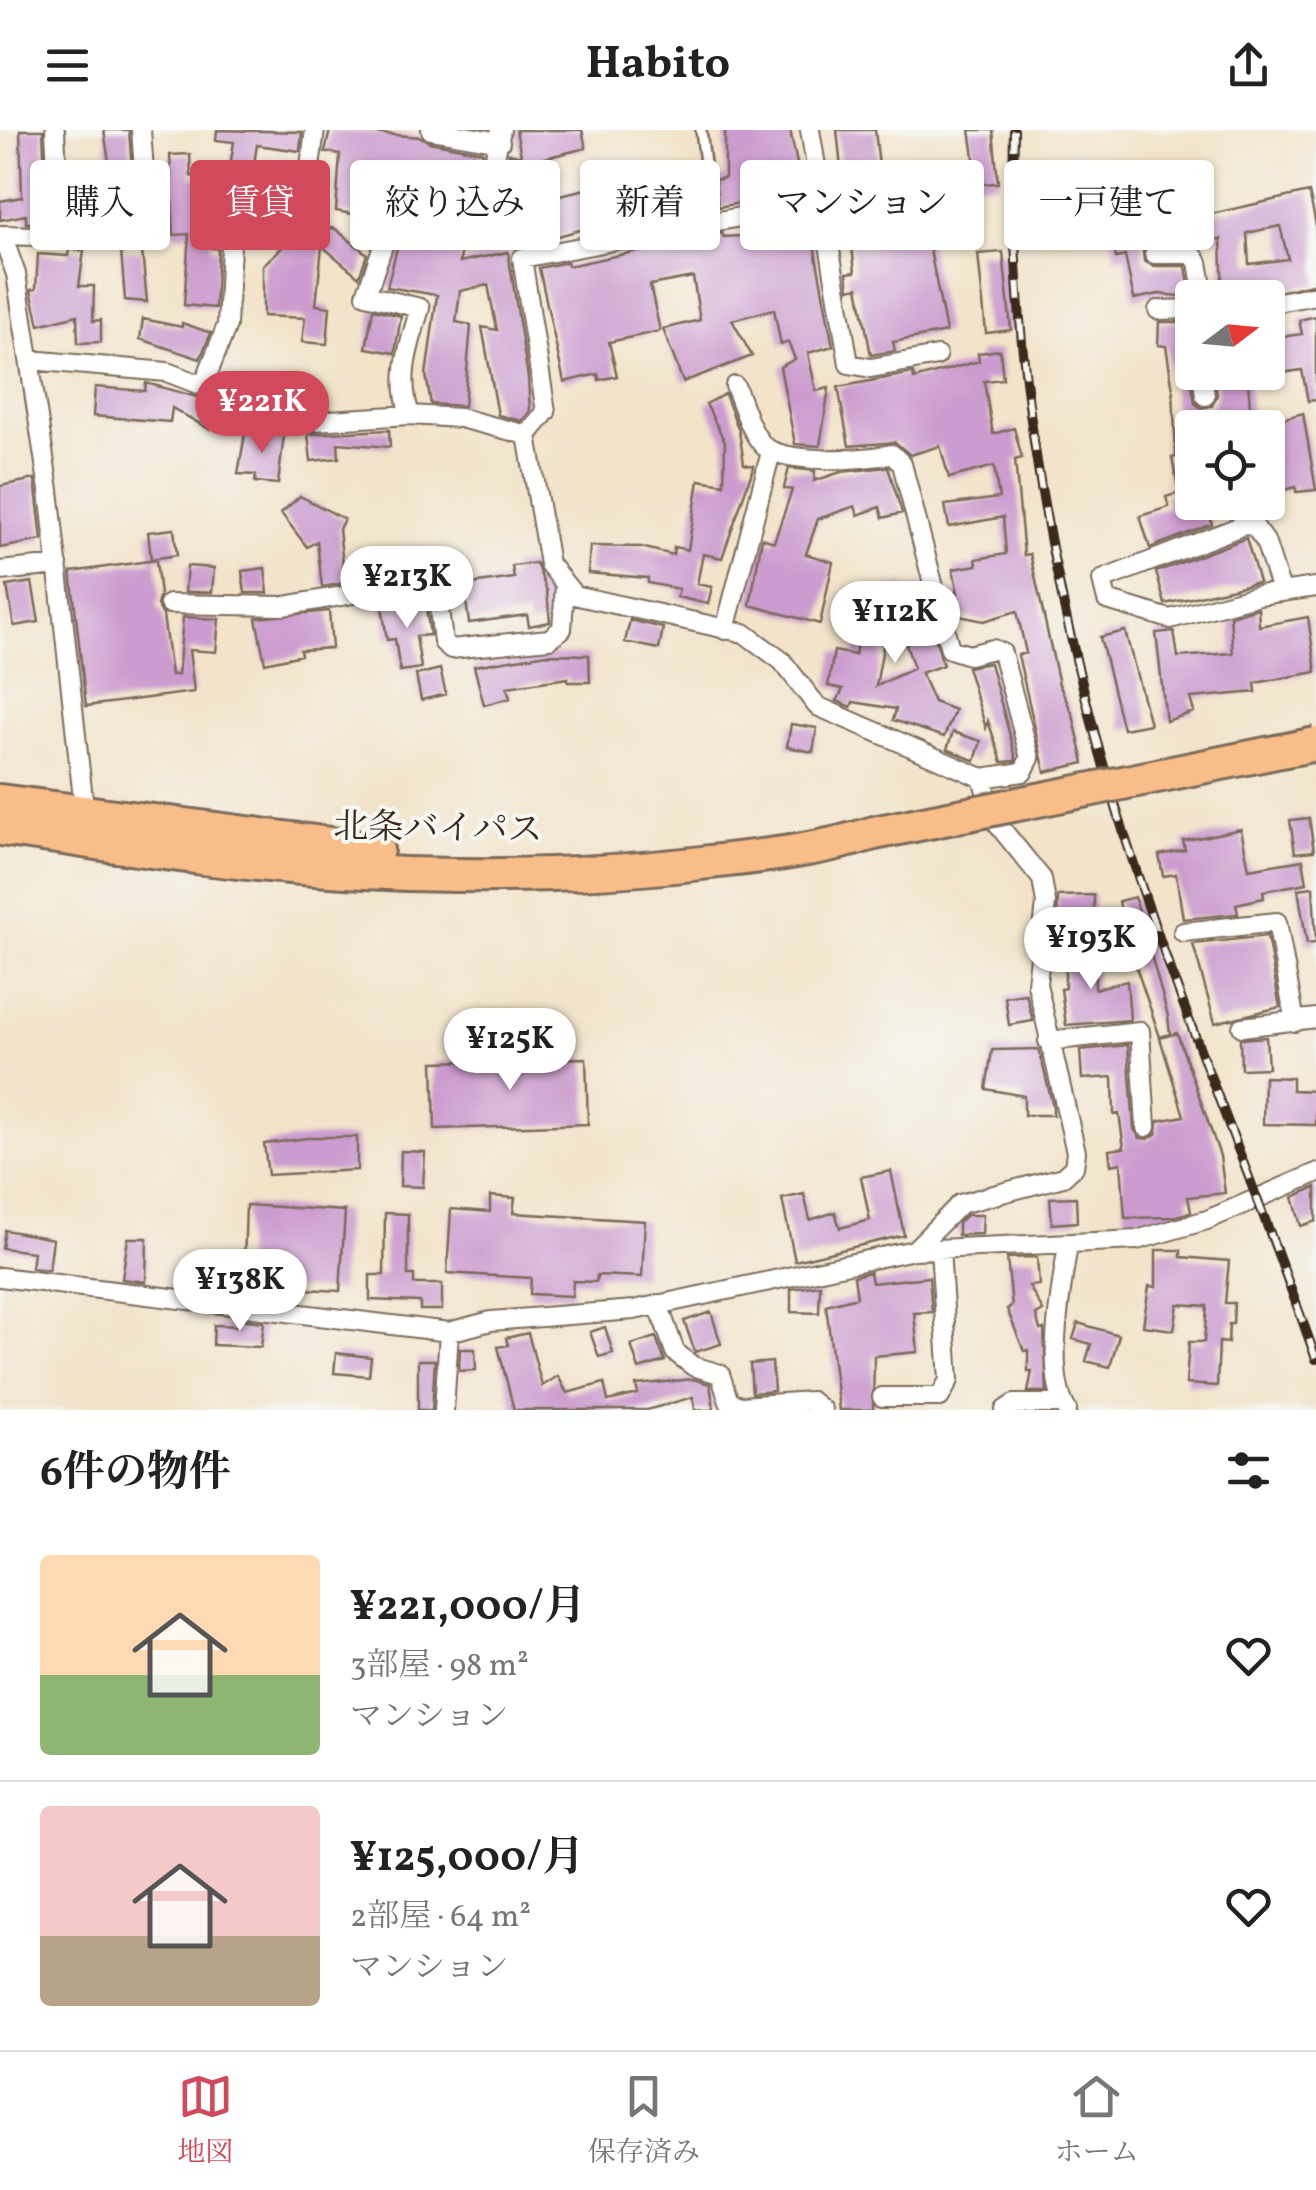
<!DOCTYPE html>
<html lang="ja">
<head>
<meta charset="utf-8">
<style>
	body { margin:0; font-family:Vollkorn,"Noto Serif JP",serif; background:#f2f2f2; color:#222; height:100vh; display:flex; flex-direction:column; font-size:38px; white-space:nowrap }
	* { box-sizing:border-box; margin:0 }
	p { font-size:32px; color:#767676 }
	.icon { flex:none; width:55px; height:55px; fill:none; stroke:currentColor; stroke-width:2; stroke-linecap:round; stroke-linejoin:round }
	.map { position:relative; height:1280px; overflow:hidden }
	.sheet { display:flex; flex-direction:column; background:#fff; flex:1 }
	.sheet>* { flex:none }
	.guide { position:absolute; left:30px; top:30px; width:1258px; height:90px; display:flex; gap:20px }
	.needle { width:65px; rotate:74deg }
	.tools { position:absolute; left:1175px; top:150px; display:grid; gap:20px }
	.tools a { display:grid; place-items:center; width:110px; height:110px; border-radius:10px; background:#fff; box-shadow:0 2px 8px #0004; font-size:50px }
	.price { position:absolute; translate:-50% -85px; padding:0 22px; border-radius:35px; background:#fff; color:#222; font-size:32px; line-height:65px; filter:drop-shadow(0 2px 5px #0008) }
	.price::after { content:''; position:absolute; left:50%; top:60px; width:30px; height:22px; margin-left:-15px; background:inherit; clip-path:polygon(0 0,100% 0,50% 100%) }
	.price.selected { background:#d1495b; color:#fff }
	ul { padding:0; list-style:none }
	li { display:flex; align-items:center; gap:30px; height:250px; padding:0 40px }
	li+li { border-top:2px solid #e0e0e0 }
	li span { display:grid; place-items:center; flex:none; width:280px; height:200px; border-radius:10px; color:#555 }
	li>.icon { margin-inline-start:auto }
	span .icon { width:120px; height:120px; fill:#fffc; stroke-width:1 }
	li b { font-size:42px }
	h2 { display:flex; justify-content:space-between; align-items:center; height:120px; padding:0 40px; font-size:42px }
	.chip { padding:0 35px; border-radius:10px; background:#fff; box-shadow:0 2px 8px #0004; font-size:35px; line-height:90px }
	.chip.selected { background:#d1495b; color:#fff }
	header { display:flex; justify-content:space-between; align-items:center; height:130px; padding:0 40px; background:#fff; font-size:45px; font-weight:700 }
	.menu { display:flex; justify-content:space-around; align-items:center; height:140px; border-top:2px solid #e0e0e0; background:#fff; font-size:28px; color:#767676 }
	.menu a { display:grid; justify-items:center; gap:5px }
	.menu .selected { color:#d1495b }
	.map>svg:first-child { display:block }
</style>
</head>
<body>
<header><svg class="icon" aria-label="menu" viewBox="0 0 24 24"><path d="M4 6h16M4 12h16M4 18h16"/></svg>Habito<svg class="icon" aria-label="share" viewBox="0 0 24 24"><path d="M12 15V3M7 8l5-5 5 5M5 13v7h14v-7"/></svg></header>
<div class="map">
<svg width="1316" height="1280" viewBox="0 0 1316 1280">
	<rect width="100%" height="100%" fill="#f6f6f2"/>
	<filter id="ink" filterUnits="userSpaceOnUse"><feTurbulence type="fractalNoise" baseFrequency=".01" numOctaves="2"/><feDisplacementMap in="SourceGraphic" scale="20" xChannelSelector="R" yChannelSelector="G"/><feConvolveMatrix kernelMatrix="1 2 1 2 8 2 1 2 1" color-interpolation-filters="sRGB"/></filter>
	<filter id="wash" filterUnits="userSpaceOnUse"><feTurbulence type="fractalNoise" baseFrequency=".0048" numOctaves="4" result="noise"/><feDisplacementMap in="SourceGraphic" scale="40" xChannelSelector="R" yChannelSelector="G"/><feGaussianBlur stdDeviation="2.25" result="paint"/><feColorMatrix in="noise" values="0 0 0 0 0 0 0 0 0 0 0 0 0 0 0 0 0 1.4 0 .05"/><feComposite in="paint" operator="in"/></filter>
	<g filter="url(#wash)">
		<rect width="100%" height="100%" fill="#f2e3c9"/>
		<g id="blocks">
			<path fill="#cc9bcf" fill-rule="evenodd" d="M 20,0 L 43,0 L 47,93 L 26,93 L 26,85 L 0,90 L 0,71 L 22,67 Z
				M 104,0 L 129,0 L 136,96 L 119,96 Z
				M 217,0 L 302,2 L 300,21 L 257,15 L 252,46 L 287,51 L 284,73 L 216,68 L 211,118 L 218,119 L 215,178 L 184,175 L 189,104 L 174,105 L 170,25 L 190,24 L 191,46 L 228,49 L 234,12 L 216,10 Z
				M 330,0 L 421,7 L 429,12 L 483,22 L 478,45 L 475,34 L 473,48 L 442,43 L 429,86 L 406,82 L 407,75 L 371,71 L 368,87 L 336,81 L 340,24 L 325,22 Z
				M 516,0 L 582,0 L 586,18 L 541,29 L 546,61 L 514,55 L 509,23 L 521,26 Z
				M 725,0 L 790,0 L 801,53 L 749,60 L 751,71 L 718,77 L 715,50 L 725,48 Z
				M 837,0 L 875,0 L 881,54 L 843,58 Z
				M 970,0 L 993,0 L 998,53 L 978,54 Z
				M 97,41 L 96,57 L 70,59 L 70,43 Z
				M 695,43 L 703,81 L 614,98 L 612,91 L 533,113 L 523,68 L 546,62 L 547,68 L 629,49 L 630,52 L 661,46 L 662,52 Z
				M 1309,62 L 1316,95 L 1316,153 L 1258,167 L 1223,168 L 1221,109 L 1177,112 L 1175,98 L 1185,97 L 1183,85 L 1198,87 ZM 1280,96 L 1288,129 L 1249,134 L 1247,103 Z
				M 875,80 L 879,103 L 925,94 L 946,202 L 893,212 L 895,221 L 871,225 L 858,157 L 849,159 L 847,143 L 855,142 L 848,82 Z
				M 1140,92 L 1144,131 L 1153,136 L 1186,136 L 1191,167 L 1159,164 L 1134,169 L 1125,126 L 1116,128 L 1110,99 Z
				M 810,93 L 833,216 L 808,223 L 816,261 L 829,258 L 820,316 L 795,314 L 780,237 L 795,229 L 788,212 L 781,215 L 774,179 L 732,190 L 752,226 L 683,252 L 663,199 L 700,190 L 693,147 L 650,155 L 660,201 L 609,212 L 617,246 L 599,250 L 598,244 L 564,252 L 539,138 L 567,132 L 568,136 L 722,103 L 724,107 L 741,106 Z
				M 334,98 L 367,124 L 359,147 L 322,116 L 316,175 L 330,177 L 327,214 L 302,212 L 305,188 L 263,186 L 263,135 L 300,101 Z
				M 400,106 L 462,118 L 460,132 L 508,122 L 528,248 L 530,281 L 522,291 L 498,285 L 482,197 L 497,200 L 488,155 L 460,161 L 456,192 L 471,195 L 464,276 L 431,274 L 426,245 L 437,165 L 387,157 Z
				M 69,119 L 84,121 L 79,156 L 94,156 L 93,191 L 101,190 L 101,212 L 78,213 L 77,185 L 39,195 L 31,160 L 36,159 L 38,124 L 68,126 Z
				M 121,121 L 142,121 L 147,172 L 125,170 Z
				M 1003,122 L 1011,200 L 986,203 L 978,124 Z
				M 373,179 L 401,186 L 395,223 L 366,218 Z
				M 1316,186 L 1316,270 L 1308,271 L 1302,240 L 1274,244 L 1271,228 L 1277,227 L 1274,208 L 1302,204 L 1299,190 Z
				M 143,189 L 182,197 L 182,193 L 211,203 L 200,229 L 140,209 Z
				M 1192,192 L 1190,244 L 1195,273 L 1201,278 L 1212,276 L 1217,265 L 1215,248 L 1226,247 L 1226,242 L 1247,242 L 1252,298 L 1192,298 L 1192,372 L 1206,372 L 1212,394 L 1150,418 L 1140,386 L 1169,377 L 1166,367 L 1179,363 L 1172,328 L 1176,327 L 1173,260 L 1166,216 L 1158,215 L 1159,192 Z
				M 1000,220 L 1003,249 L 984,251 L 993,304 L 1014,298 L 1022,328 L 1015,330 L 1024,425 L 1030,424 L 1059,554 L 1073,585 L 1084,633 L 1045,642 L 1018,525 L 1026,523 L 1017,481 L 984,491 L 954,485 L 948,462 L 958,463 L 953,439 L 977,435 L 976,429 L 1006,424 L 1003,387 L 949,397 L 945,375 L 999,368 L 994,336 L 949,348 L 940,316 L 910,325 L 895,312 L 849,316 L 838,257 L 913,243 L 914,249 L 979,231 L 978,223 Z
				M 146,253 L 197,267 L 219,281 L 209,299 L 172,278 L 170,292 L 93,286 L 95,257 L 145,261 Z
				M 725,264 L 739,301 L 744,334 L 754,336 L 722,428 L 703,424 L 697,454 L 712,457 L 708,474 L 677,467 L 679,459 L 648,453 L 648,448 L 588,443 L 590,416 L 641,417 L 673,425 L 674,417 L 688,420 L 699,350 L 724,354 L 725,312 L 706,274 Z
				M 1303,283 L 1316,360 L 1296,362 L 1296,357 L 1268,364 L 1268,293 Z
				M 246,298 L 284,305 L 278,354 L 255,352 L 256,345 L 238,344 Z
				M 389,300 L 390,317 L 338,313 L 339,328 L 311,331 L 308,304 Z
				M 888,337 L 902,383 L 883,388 L 880,377 L 858,385 L 855,376 L 818,389 L 806,424 L 833,432 L 820,494 L 750,475 L 762,408 L 774,412 L 792,360 L 784,358 L 789,338 L 815,341 L 814,351 L 841,342 Z
				M 35,349 L 42,410 L 0,418 L 0,356 Z
				M 300,366 L 344,389 L 339,399 L 345,453 L 322,457 L 317,411 L 307,417 L 281,383 Z
				M 174,399 L 177,425 L 151,429 L 148,402 Z
				M 1246,408 L 1259,452 L 1165,474 L 1156,442 Z
				M 156,430 L 160,465 L 157,475 L 163,485 L 171,545 L 178,545 L 183,487 L 219,489 L 216,522 L 189,520 L 194,562 L 86,576 L 71,442 Z
				M 536,433 L 547,461 L 550,492 L 529,496 L 527,485 L 469,493 L 464,455 L 514,448 L 512,436 Z
				M 187,436 L 214,438 L 212,462 L 185,462 Z
				M 265,438 L 268,463 L 245,463 L 242,441 Z
				M 32,452 L 39,492 L 14,496 L 7,456 Z
				M 903,455 L 905,461 L 921,457 L 941,528 L 943,535 L 921,543 L 934,572 L 955,580 L 944,607 L 893,590 L 896,579 L 853,572 L 851,577 L 837,571 L 843,559 L 828,556 L 834,521 L 855,525 L 863,479 L 889,484 L 876,556 L 914,538 L 887,459 Z
				M 425,470 L 430,505 L 416,506 L 421,538 L 400,541 L 395,509 L 387,510 L 382,476 Z
				M 1258,478 L 1259,496 L 1308,487 L 1316,542 L 1255,553 L 1256,562 L 1190,568 L 1194,582 L 1166,591 L 1156,503 L 1174,501 L 1178,527 L 1233,523 L 1230,486 Z
				M 329,481 L 332,518 L 300,520 L 301,525 L 265,533 L 256,488 Z
				M 630,490 L 663,498 L 659,519 L 625,512 Z
				M 1125,501 L 1150,594 L 1123,599 L 1100,507 Z
				M 547,524 L 589,525 L 590,552 L 568,552 L 568,548 L 507,557 L 510,568 L 484,575 L 474,536 Z
				M 990,533 L 1016,628 L 1015,631 L 1002,632 L 988,591 L 986,598 L 967,537 Z
				M 440,539 L 446,564 L 421,570 L 416,545 Z
				M 791,594 L 817,598 L 813,622 L 787,617 Z
				M 953,602 L 981,611 L 975,631 L 947,619 Z
				M 1309,688 L 1314,721 L 1295,723 L 1290,690 Z
				M 1241,699 L 1249,739 L 1303,730 L 1307,753 L 1263,761 L 1264,768 L 1236,774 L 1238,784 L 1183,789 L 1176,744 L 1163,746 L 1159,725 L 1185,720 L 1183,711 Z
				M 1313,757 L 1316,813 L 1307,814 L 1298,759 Z
				M 1094,765 L 1094,783 L 1057,791 L 1058,766 Z
				M 1135,767 L 1168,886 L 1170,904 L 1160,907 L 1126,808 L 1119,771 Z
				M 1267,806 L 1280,877 L 1215,893 L 1193,814 Z
				M 1095,814 L 1095,859 L 1127,851 L 1130,890 L 1066,895 L 1061,859 L 1065,858 L 1065,832 L 1073,832 L 1073,816 Z
				M 1026,864 L 1033,891 L 1009,895 L 1005,867 Z
				M 1177,903 L 1220,1026 L 1225,1063 L 1188,1067 L 1191,1082 L 1173,1087 L 1125,1088 L 1121,1033 L 1111,1035 L 1109,1020 L 1124,1018 L 1119,984 L 1114,985 L 1113,947 L 1082,949 L 1080,920 L 1128,915 L 1134,999 L 1140,1008 L 1148,1009 L 1157,1003 L 1158,991 L 1184,986 L 1160,908 Z
				M 1266,907 L 1268,938 L 1241,939 L 1240,909 Z
				M 1039,919 L 1053,977 L 1053,985 L 1024,985 L 1024,966 L 986,959 L 992,920 Z
				M 586,928 L 588,994 L 435,999 L 433,932 Z
				M 1264,947 L 1292,948 L 1292,960 L 1316,961 L 1316,995 L 1263,994 Z
				M 314,1007 L 357,1007 L 357,1040 L 268,1045 L 264,1014 Z
				M 401,1021 L 425,1022 L 423,1057 L 400,1056 Z
				M 891,1041 L 904,1105 L 795,1131 L 782,1069 L 804,1064 L 810,1090 L 835,1082 L 840,1098 L 870,1090 L 861,1047 Z
				M 1316,1057 L 1316,1091 L 1301,1096 L 1293,1067 Z
				M 490,1066 L 515,1068 L 513,1083 L 645,1091 L 642,1147 L 597,1145 L 596,1152 L 573,1151 L 572,1166 L 530,1164 L 531,1148 L 447,1143 L 451,1079 L 490,1082 Z
				M 1076,1067 L 1077,1092 L 1052,1094 L 1050,1068 Z
				M 246,1075 L 345,1081 L 340,1161 L 268,1157 L 267,1167 L 243,1164 Z
				M 385,1083 L 408,1084 L 408,1145 L 414,1145 L 414,1154 L 442,1154 L 442,1180 L 420,1180 L 420,1172 L 370,1170 L 370,1145 L 384,1145 Z
				M 966,1085 L 983,1085 L 982,1104 L 958,1105 L 958,1093 Z
				M 5,1100 L 53,1109 L 49,1140 L 31,1138 L 33,1122 L 2,1118 Z
				M 128,1108 L 147,1108 L 146,1152 L 122,1149 Z
				M 1156,1120 L 1181,1120 L 1181,1127 L 1229,1131 L 1225,1173 L 1234,1173 L 1233,1194 L 1229,1194 L 1228,1213 L 1219,1212 L 1217,1256 L 1186,1254 L 1189,1212 L 1204,1212 L 1207,1176 L 1178,1174 L 1174,1200 L 1143,1196 L 1149,1156 L 1156,1157 Z
				M 1037,1127 L 1039,1155 L 1029,1156 L 1043,1181 L 1036,1185 L 1040,1200 L 1044,1199 L 1047,1262 L 1028,1262 L 1032,1241 L 1028,1241 L 1028,1220 L 1024,1221 L 1007,1179 L 1012,1176 L 1007,1128 Z
				M 870,1142 L 872,1153 L 929,1147 L 932,1182 L 914,1183 L 918,1222 L 874,1226 L 873,1280 L 839,1280 L 826,1175 L 857,1167 L 854,1146 Z
				M 820,1155 L 819,1183 L 791,1182 L 791,1159 Z
				M 711,1182 L 721,1214 L 695,1222 L 684,1191 Z
				M 240,1189 L 264,1192 L 261,1217 L 213,1215 L 214,1195 L 239,1196 Z
				M 1078,1193 L 1119,1205 L 1110,1237 L 1086,1231 L 1091,1214 L 1073,1209 Z
				M 605,1197 L 613,1223 L 599,1227 L 590,1202 Z
				M 528,1203 L 542,1256 L 558,1246 L 567,1263 L 604,1253 L 608,1271 L 638,1264 L 636,1255 L 693,1249 L 710,1254 L 714,1280 L 695,1280 L 693,1267 L 647,1280 L 514,1280 L 498,1217 L 508,1215 L 506,1208 Z
				M 656,1207 L 665,1231 L 639,1239 L 631,1215 Z
				M 460,1219 L 475,1219 L 476,1240 L 459,1241 Z
				M 336,1223 L 371,1227 L 369,1246 L 334,1243 Z
				M 418,1230 L 435,1230 L 432,1280 L 418,1280 Z
				M 772,1232 L 774,1261 L 752,1263 L 750,1234 Z"/>
		</g>
	</g>
	<g filter="url(#ink)">
		<use href="#blocks" fill-opacity="0" stroke="#7b6b5a" stroke-width="2.5"/>
		<g fill="none" stroke-linecap="round" stroke-linejoin="round">
			<g stroke="#7b6b5a" stroke-width="14">
				<path id="lane" d="M 701,0 L 712,91
					M 1041,811 L 1102,805 L 1115,816"/>
			</g>
			<g stroke="#7b6b5a" stroke-width="22">
				<path id="street" d="M 55,0 L 60,106
					M 431,0 L 500,12
					M 810,0 L 849,234 L 871,238 L 937,226
					M 300,69 L 307,59 L 315,0
					M 0,105 L 149,109 L 141,0
					M 2,105 L 16,144 L 49,360 L 85,687
					M 1154,124 L 1192,124 L 1198,132 L 1204,168
					M 1268,174 L 1316,165
					M 1158,180 L 1192,179
					M 30,230 L 167,242 L 203,256 L 247,285 L 282,293 L 410,285 L 460,288 L 527,305
					M 1202,242 L 1205,266
					M 203,256 L 227,195 L 232,95
					M 410,285 C 397,246 409,217 420,178 L 366,165 L 391,92 L 477,108 L 501,0
					M 527,305 L 549,434 L 574,465 L 744,503 L 782,531 L 817,576 L 982,648 L 1023,642 L 1030,628 L 1002,523 L 993,519 L 969,525 L 950,519 L 902,334 L 892,324 C 865,330 779,335 762,314 C 749,299 743,274 735,256
					M 527,305 L 546,282 L 522,128 L 820,72 L 940,62
					M 0,441 L 58,435
					M 1281,461 L 1265,411 L 1254,396 L 1244,395 L 1102,450 L 1107,470 L 1170,489 L 1259,465 L 1316,457
					M 169,474 L 284,476 L 423,452 L 437,462 L 443,512 L 451,519 L 549,509 L 562,499 L 565,454
					M 725,500 L 771,322
					M 1183,802 L 1277,792 L 1295,892
					M 1242,897 L 1316,888
					M 1048,911 L 1140,901 L 1146,997
					M 914,1120 L 960,1074 L 1063,1047 L 1074,1037 L 1076,1022 L 1037,854 L 1046,773 L 1042,749 L 995,691 L 982,648
					M 0,1147 L 449,1202 L 491,1191 L 634,1180 L 914,1120 L 1137,1110 L 1207,1090 L 1316,1043
					M 658,1174 L 675,1222 L 693,1236 L 720,1244 L 729,1272 L 741,1276 L 811,1271 L 822,1280
					M 882,1267 L 940,1267 L 949,1250 L 940,1120
					M 444,1280 L 449,1202
					M 1005,1280 L 1014,1274 L 1063,1274
					M 1067,1280 C 1044,1243 1062,1156 1068,1114"/>
			</g>
			<g stroke="#7b6b5a" stroke-width="38">
				<path id="highway" d="M 0,671 L 377,720
					M 0,699 C 68,708 135,720 203,728 C 366,748 547,752 710,732 C 765,726 821,720 874,703"/>
			</g>
			<use href="#lane" stroke="#fff" stroke-width="9"/>
			<use href="#street" stroke="#fff" stroke-width="18"/>
			<use href="#highway" stroke="#f8bd89" stroke-width="32"/>
			<g stroke="#3b2a1e" stroke-width="10">
				<path id="rail" d="M 1014,0 C 1009,197 1042,403 1092,593 C 1148,808 1243,1019 1316,1229"/>
			</g>
			<use href="#rail" stroke="#f6f6f2" stroke-width="6" stroke-dasharray="19" stroke-linecap="butt"/>
			<g stroke="#7b6b5a" stroke-width="38" stroke-linecap="butt">
				<path id="highway-bridge" d="M 874,703 L 1316,614"/>
			</g>
			<use href="#highway-bridge" stroke="#f8bd89" stroke-width="32"/>
		</g>
	</g>
	<g text-anchor="middle" dominant-baseline="central" stroke-width="8" stroke-linejoin="round" paint-order="stroke">
		<g font-size="35" fill="#3b2a1e" stroke="#f6f6f2">
			<text transform="translate(438 700) rotate(1)">北条バイパス</text>
		</g>
	</g>
</svg>
<div class="tools">
<a><svg class="needle" viewBox="-14 -14 28 28"><path d="M0-13l5 13h-10z" fill="#e53935"/><path d="M0 13l5-13h-10z" fill="#767676"/></svg></a>
<a><svg class="icon" aria-label="locate" viewBox="0 0 24 24"><circle cx="12" cy="12" r="6"/><path d="M12 2v4M12 18v4M2 12h4M18 12h4"/></svg></a>
</div>
<b class="price selected" style="left:262px;top:326px">¥221K</b>
<b class="price" style="left:407px;top:501px">¥213K</b>
<b class="price" style="left:895px;top:536px">¥112K</b>
<b class="price" style="left:1091px;top:862px">¥193K</b>
<b class="price" style="left:510px;top:963px">¥125K</b>
<b class="price" style="left:240px;top:1204px">¥138K</b>
<div class="guide">
<a class="chip">購入</a>
<a class="chip selected">賃貸</a>
<a class="chip">絞り込み</a>
<a class="chip">新着</a>
<a class="chip">マンション</a>
<a class="chip">一戸建て</a>
</div>
</div>
<section class="sheet">
<h2>6件の物件<svg class="icon" aria-label="filters" viewBox="0 0 24 24"><path d="M4 7h16M4 17h16"/><circle cx="9" cy="7" r="2"/><circle cx="15" cy="17" r="2"/></svg></h2>
<ul>
<li><span style="background:linear-gradient(#ffd9b3 60%,#8fb573 0)"><svg class="icon" aria-label="home" viewBox="0 0 24 24"><path d="M3 11l9-7 9 7M6 9v11h12V9"/></svg></span><div><b>¥221,000/月</b><p>3部屋 · 98 m²</p><p>マンション</p></div><svg class="icon" aria-label="heart" viewBox="0 0 24 24"><path d="M12 20l-8-8c-3-5 5-10 8-4 3-6 11-1 8 4z"/></svg></li>
<li><span style="background:linear-gradient(#f6c9c9 65%,#b9a48a 0)"><svg class="icon" aria-label="home" viewBox="0 0 24 24"><path d="M3 11l9-7 9 7M6 9v11h12V9"/></svg></span><div><b>¥125,000/月</b><p>2部屋 · 64 m²</p><p>マンション</p></div><svg class="icon" aria-label="heart" viewBox="0 0 24 24"><path d="M12 20l-8-8c-3-5 5-10 8-4 3-6 11-1 8 4z"/></svg></li>
</ul>
</section>
<nav class="menu">
<a class="selected"><svg class="icon" aria-label="map" viewBox="0 0 24 24"><path d="M3 6l6-2 6 2 6-2v14l-6 2-6-2-6 2zM9 4v14M15 6v14"/></svg>地図</a>
<a><svg class="icon" aria-label="saved" viewBox="0 0 24 24"><path d="M7 4h10v16l-5-4-5 4z"/></svg>保存済み</a>
<a><svg class="icon" aria-label="home" viewBox="0 0 24 24"><path d="M3 11l9-7 9 7M6 9v11h12V9"/></svg>ホーム</a>
</nav>
</body>
</html>
